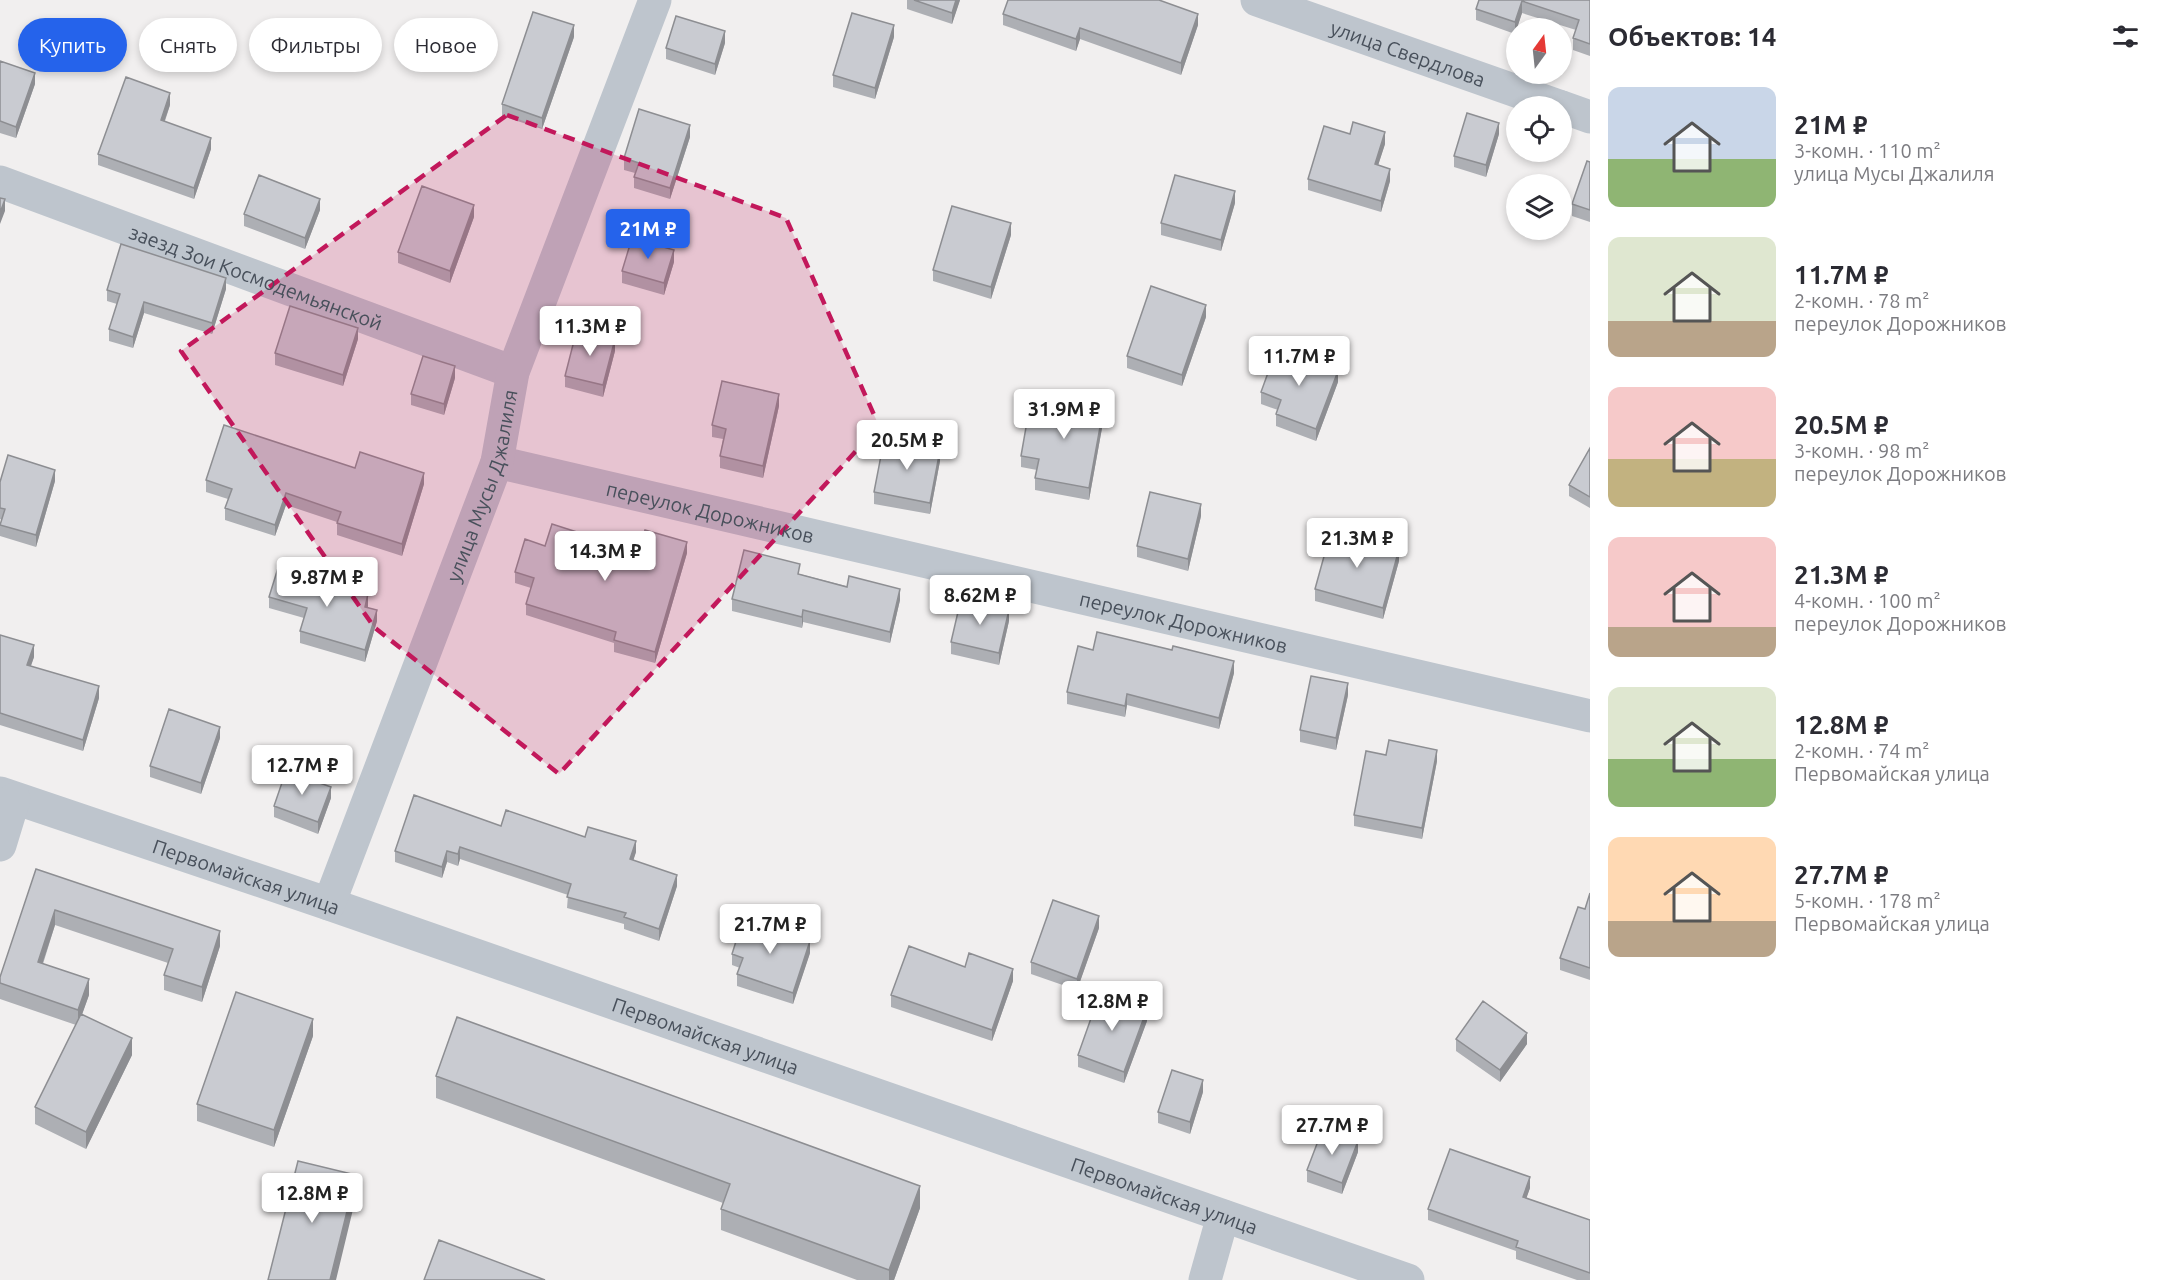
<!DOCTYPE html>
<html lang="ru">
<head>
<meta charset="utf-8">
<style>
	body { margin:0; font-family:Ubuntu,sans-serif; background:#f2f2f3; color:#2b2b33; height:100vh; display:flex; flex-direction:column; font-size:22px; white-space:nowrap }
	* { box-sizing:border-box; margin:0 }
	p { font-size:20px; color:#7c7c81 }
	.icon { flex:none; width:33px; height:33px; fill:none; stroke:currentColor; stroke-width:2; stroke-linecap:round; stroke-linejoin:round }
	.map { position:relative; flex:1; overflow:hidden }
	.sheet { display:flex; flex-direction:column; background:#fff; width:570px }
	.sheet>* { flex:none }
	.banner { position:absolute; left:18px; top:18px; width:570px; height:54px; display:flex; gap:12px }
	.needle { width:39px; rotate:15deg }
	.buttons { position:absolute; left:1506px; top:18px; display:grid; gap:12px }
	.buttons a { display:grid; place-items:center; width:66px; height:66px; border-radius:50%; background:#fff; box-shadow:0 3px 9px #0003; font-size:30px }
	.price { position:absolute; translate:-50% -51px; padding:0 14px; border-radius:6px; background:#fff; color:#222; font-size:20px; line-height:39px; filter:drop-shadow(0 2px 3px #0008) }
	.price::after { content:''; position:absolute; left:50%; top:36px; width:18px; height:14px; margin-left:-9px; background:inherit; clip-path:polygon(0 0,100% 0,50% 100%) }
	.price.selected { background:#2563eb; color:#fff }
	ul { padding:0; list-style:none }
	li { display:flex; align-items:center; gap:18px; height:150px; padding:0 18px }
	li span { display:grid; place-items:center; flex:none; width:168px; height:120px; border-radius:12px; color:#555 }
	li>.icon { margin-inline-start:auto }
	span .icon { width:72px; height:72px; fill:#fffc; stroke-width:1 }
	li b { font-size:26px }
	h2 { display:flex; justify-content:space-between; align-items:center; height:72px; padding:0 18px; font-size:26px }
	.pill { padding:0 21px; border-radius:27px; background:#fff; box-shadow:0 3px 9px #0003; font-size:21px; line-height:54px }
	.pill.selected { background:#2563eb; color:#fff }
	main { display:flex; flex:1; min-height:0 }
	.map>svg:first-child { display:block }
</style>
</head>
<body>
<main>
<div class="map">
<svg width="1590" height="1280" viewBox="0 0 1590 1280">
	<rect width="100%" height="100%" fill="#f1efef"/>
	<g fill="none" stroke-linecap="round" stroke-linejoin="round">
		<g stroke="#bec5cd" stroke-width="33">
			<path id="s1" d="M 1257,0 L 1559,106"/>
			<path d="M 1562,107 L 1590,117"/>
			<path id="s2" d="M 0,182 L 513,372"/>
			<path id="s3" d="M 497,462 L 1590,716"/>
			<path id="s4" d="M 0,793 L 329,904 L 1408,1280"/>
			<path d="M 0,845 L 14,799"/>
			<path id="s5" d="M 329,904 L 497,462 L 513,372 L 655,0"/>
			<path d="M 1205,1280 L 1223,1216"/>
		</g>
	</g>
	<path fill="#adafb4" d="M 907,0 L 960,0 L 952,24 L 907,9 Z
		M 1479,0 L 1590,0 L 1590,56 L 1573,50 L 1573,38 L 1576,30 L 1522,13 L 1515,34 L 1476,20 L 1476,9 Z
		M 1003,14 L 1198,25 L 1181,75 L 1080,39 L 1076,51 L 1003,25 Z
		M 574,37 L 542,129 L 502,116 L 502,104 Z
		M 894,37 L 875,99 L 833,87 L 833,75 Z
		M 725,43 L 715,75 L 666,59 L 666,48 Z
		M 0,61 L 35,84 L 16,138 L 0,133 Z
		M 170,105 L 165,121 L 211,149 L 194,199 L 98,165 L 98,154 Z
		M 1350,134 L 1385,144 L 1378,165 L 1390,181 L 1381,212 L 1308,190 L 1308,179 Z
		M 1499,134 L 1486,177 L 1454,167 L 1454,156 Z
		M 690,137 L 670,199 L 634,188 L 634,177 L 635,173 L 624,170 L 624,158 Z
		M 1590,162 L 1590,222 L 1572,216 L 1572,204 Z
		M 1235,203 L 1221,251 L 1161,235 L 1161,223 Z
		M 320,210 L 305,249 L 244,226 L 244,214 Z
		M 474,217 L 450,283 L 398,263 L 398,252 Z
		M 1011,235 L 991,299 L 933,281 L 933,270 Z
		M 674,262 L 664,295 L 622,283 L 622,271 Z
		M 226,289 L 212,334 L 144,313 L 133,348 L 109,341 L 109,329 L 117,304 L 107,301 L 107,290 Z
		M 1206,317 L 1182,386 L 1127,368 L 1127,356 Z
		M 358,339 L 343,386 L 275,365 L 275,353 Z
		M 615,351 L 603,397 L 565,387 L 565,376 Z
		M 455,378 L 444,415 L 411,405 L 411,394 Z
		M 1338,382 L 1316,441 L 1276,426 L 1276,414 L 1278,410 L 1261,404 L 1261,392 Z
		M 779,406 L 763,478 L 720,468 L 720,456 L 723,439 L 712,437 L 712,425 Z
		M 1047,413 L 1104,417 L 1089,500 L 1035,490 L 1035,478 L 1037,470 L 1021,467 L 1021,456 Z
		M 1590,448 L 1590,508 L 1569,496 L 1569,485 Z
		M 940,461 L 930,514 L 874,504 L 874,492 Z
		M 355,468 L 424,484 L 402,556 L 337,535 L 337,522 L 286,505 L 275,536 L 225,520 L 225,508 L 228,499 L 206,492 L 206,480 Z
		M 55,481 L 36,547 L 0,536 L 0,525 L 2,520 L 0,519 L 0,482 Z
		M 1201,516 L 1188,571 L 1137,557 L 1137,546 Z
		M 545,546 L 639,552 L 687,553 L 655,663 L 614,652 L 614,643 L 526,615 L 526,604 L 531,588 L 515,583 L 515,572 Z
		M 1399,561 L 1383,619 L 1315,601 L 1315,589 Z
		M 800,574 L 900,600 L 890,643 L 803,622 L 802,628 L 732,611 L 732,599 Z
		M 269,597 L 368,606 L 368,607 L 377,621 L 365,662 L 300,643 L 300,631 L 304,618 L 269,608 Z
		M 1009,621 L 999,665 L 951,654 L 951,642 Z
		M 0,635 L 34,657 L 31,666 L 99,698 L 83,751 L 0,725 Z
		M 1093,650 L 1172,650 L 1234,673 L 1219,729 L 1127,705 L 1125,717 L 1067,704 L 1067,692 Z
		M 1348,695 L 1336,750 L 1300,742 L 1300,730 Z
		M 220,738 L 201,794 L 150,777 L 150,766 Z
		M 1386,755 L 1437,761 L 1422,839 L 1354,826 L 1354,815 Z
		M 331,798 L 318,834 L 274,817 L 274,806 Z
		M 501,826 L 585,837 L 636,852 L 633,860 L 677,886 L 659,941 L 624,929 L 624,924 L 567,908 L 568,895 L 460,859 L 458,866 L 447,862 L 442,878 L 395,862 L 395,851 Z
		M 36,869 L 220,946 L 202,1002 L 164,990 L 164,975 L 168,963 L 55,925 L 43,964 L 89,995 L 82,1014 L 132,1055 L 86,1149 L 35,1124 L 35,1107 L 76,1025 L 0,999 L 0,977 Z
		M 1590,893 L 1590,980 L 1560,970 L 1560,958 L 1585,909 Z
		M 1099,928 L 1077,990 L 1031,974 L 1031,962 Z
		M 810,953 L 793,1004 L 737,986 L 737,974 L 740,968 L 732,965 L 732,954 Z
		M 965,967 L 1013,981 L 992,1041 L 891,1007 L 891,995 Z
		M 1147,1021 L 1124,1083 L 1078,1067 L 1078,1055 Z
		M 313,1036 L 274,1147 L 197,1121 L 197,1104 Z
		M 1456,1039 L 1527,1044 L 1500,1082 L 1456,1051 Z
		M 436,1076 L 920,1208 L 894,1280 L 857,1280 L 721,1230 L 721,1209 L 723,1203 L 436,1098 Z
		M 1203,1092 L 1190,1134 L 1158,1123 L 1158,1112 Z
		M 1358,1152 L 1342,1194 L 1307,1182 L 1307,1170 Z
		M 1530,1188 L 1526,1198 L 1590,1220 L 1590,1280 L 1577,1280 L 1516,1259 L 1516,1251 L 1428,1220 L 1428,1209 Z"/>
	<path fill="#8d8e92" d="M 956,0 L 960,0 L 952,24 L 952,13 Z
		M 1522,1 L 1522,13 L 1515,34 L 1515,22 Z
		M 1198,14 L 1198,25 L 1181,75 L 1181,63 Z
		M 574,25 L 574,37 L 542,129 L 542,118 Z
		M 894,25 L 894,37 L 875,99 L 875,88 Z
		M 1080,28 L 1080,39 L 1076,51 L 1076,39 Z
		M 725,31 L 725,43 L 715,75 L 715,64 Z
		M 35,73 L 35,84 L 16,138 L 16,127 Z
		M 170,93 L 170,105 L 161,131 L 161,120 Z
		M 1499,123 L 1499,134 L 1486,177 L 1486,165 Z
		M 690,125 L 690,137 L 670,199 L 670,188 Z
		M 1385,132 L 1385,144 L 1375,175 L 1375,164 Z
		M 211,138 L 211,149 L 194,199 L 194,188 Z
		M 1390,169 L 1390,181 L 1381,212 L 1381,201 Z
		M 1235,191 L 1235,203 L 1221,251 L 1221,240 Z
		M 5,199 L 5,211 L 0,224 L 0,213 Z
		M 320,199 L 320,210 L 305,249 L 305,238 Z
		M 474,205 L 474,217 L 450,283 L 450,271 Z
		M 1011,223 L 1011,235 L 991,299 L 991,287 Z
		M 674,250 L 674,262 L 664,295 L 664,283 Z
		M 226,278 L 226,289 L 212,334 L 212,323 Z
		M 144,302 L 144,313 L 133,348 L 133,337 Z
		M 1206,305 L 1206,317 L 1182,386 L 1182,375 Z
		M 358,328 L 358,339 L 343,386 L 343,375 Z
		M 615,339 L 615,351 L 603,397 L 603,385 Z
		M 455,366 L 455,378 L 444,415 L 444,404 Z
		M 1338,371 L 1338,382 L 1316,441 L 1316,429 Z
		M 779,394 L 779,406 L 763,478 L 763,466 Z
		M 1104,405 L 1104,417 L 1089,500 L 1089,488 Z
		M 940,450 L 940,461 L 930,514 L 930,503 Z
		M 55,470 L 55,481 L 36,547 L 36,535 Z
		M 424,473 L 424,484 L 402,556 L 402,544 Z
		M 286,493 L 286,505 L 275,536 L 275,525 Z
		M 1201,504 L 1201,516 L 1188,571 L 1188,559 Z
		M 687,542 L 687,553 L 655,663 L 655,652 Z
		M 1399,549 L 1399,561 L 1383,619 L 1383,608 Z
		M 900,589 L 900,600 L 890,643 L 890,632 Z
		M 368,594 L 368,606 L 365,618 L 365,607 Z
		M 377,610 L 377,621 L 365,662 L 365,650 Z
		M 803,610 L 803,622 L 802,628 L 802,617 Z
		M 1009,610 L 1009,621 L 999,665 L 999,653 Z
		M 34,645 L 34,657 L 27,676 L 27,665 Z
		M 1234,661 L 1234,673 L 1219,729 L 1219,718 Z
		M 1348,683 L 1348,695 L 1336,750 L 1336,738 Z
		M 99,686 L 99,698 L 83,751 L 83,740 Z
		M 1127,694 L 1127,705 L 1125,717 L 1125,706 Z
		M 220,727 L 220,738 L 201,794 L 201,783 Z
		M 1437,750 L 1437,761 L 1422,839 L 1422,828 Z
		M 331,787 L 331,798 L 318,834 L 318,822 Z
		M 636,841 L 636,852 L 630,871 L 630,859 Z
		M 460,847 L 460,859 L 458,866 L 458,854 Z
		M 447,851 L 447,862 L 442,878 L 442,867 Z
		M 677,875 L 677,886 L 659,941 L 659,929 Z
		M 55,910 L 55,925 L 38,977 L 38,962 Z
		M 1099,916 L 1099,928 L 1077,990 L 1077,979 Z
		M 220,931 L 220,946 L 202,1002 L 202,987 Z
		M 810,941 L 810,953 L 793,1004 L 793,993 Z
		M 1013,969 L 1013,981 L 992,1041 L 992,1030 Z
		M 89,979 L 89,995 L 78,1026 L 78,1010 Z
		M 1147,1009 L 1147,1021 L 1124,1083 L 1124,1072 Z
		M 313,1019 L 313,1036 L 274,1147 L 274,1130 Z
		M 1527,1033 L 1527,1044 L 1500,1082 L 1500,1070 Z
		M 132,1038 L 132,1055 L 86,1149 L 86,1132 Z
		M 1203,1080 L 1203,1092 L 1190,1134 L 1190,1122 Z
		M 1358,1141 L 1358,1152 L 1342,1194 L 1342,1183 Z
		M 356,1175 L 356,1197 L 336,1280 L 330,1280 Z
		M 1530,1177 L 1530,1188 L 1523,1208 L 1523,1197 Z
		M 920,1186 L 920,1208 L 894,1280 L 889,1280 L 889,1270 Z"/>
	<path fill="#c9cbd1" stroke="#8d8e92" stroke-width="1.5" d="M 914,0 L 956,0 L 952,13 Z
		M 1008,0 L 1159,0 L 1198,14 L 1181,63 L 1080,28 L 1076,39 L 1003,14 Z
		M 1479,0 L 1590,0 L 1590,44 L 1573,38 L 1579,20 L 1522,1 L 1515,22 L 1476,9 Z
		M 533,12 L 574,25 L 542,118 L 502,104 Z
		M 852,13 L 894,25 L 875,88 L 833,75 Z
		M 676,16 L 725,31 L 715,64 L 666,48 Z
		M 0,61 L 35,73 L 16,127 L 0,121 Z
		M 126,77 L 170,93 L 161,120 L 211,138 L 194,188 L 98,154 Z
		M 639,109 L 690,125 L 670,188 L 634,177 L 639,163 L 624,158 Z
		M 1467,113 L 1499,123 L 1486,165 L 1454,156 Z
		M 1353,122 L 1385,132 L 1375,164 L 1390,169 L 1381,201 L 1308,179 L 1324,126 L 1350,134 Z
		M 1587,161 L 1590,162 L 1590,210 L 1572,204 Z
		M 259,175 L 320,199 L 305,238 L 244,214 Z
		M 1175,175 L 1235,191 L 1221,240 L 1161,223 Z
		M 422,186 L 474,205 L 450,271 L 398,252 Z
		M 0,198 L 5,199 L 0,213 Z
		M 952,206 L 1011,223 L 991,287 L 933,270 Z
		M 632,238 L 674,250 L 664,283 L 622,271 Z
		M 121,244 L 226,278 L 212,323 L 144,302 L 133,337 L 109,329 L 120,294 L 107,290 Z
		M 1151,286 L 1206,305 L 1182,375 L 1127,356 Z
		M 290,306 L 358,328 L 343,375 L 275,353 Z
		M 577,329 L 615,339 L 603,385 L 565,376 Z
		M 1277,348 L 1338,371 L 1316,429 L 1276,414 L 1281,400 L 1261,392 Z
		M 423,356 L 455,366 L 444,404 L 411,394 Z
		M 722,381 L 779,394 L 763,466 L 720,456 L 726,429 L 712,425 Z
		M 1051,395 L 1104,405 L 1089,488 L 1035,478 L 1039,459 L 1021,456 L 1029,410 L 1047,413 Z
		M 224,425 L 355,468 L 360,452 L 424,473 L 402,544 L 337,523 L 341,512 L 286,493 L 275,525 L 225,508 L 232,489 L 206,480 Z
		M 884,440 L 940,450 L 930,503 L 874,492 Z
		M 1590,448 L 1590,497 L 1569,485 Z
		M 8,455 L 55,470 L 36,535 L 0,525 L 5,509 L 0,508 L 0,482 Z
		M 1150,492 L 1201,504 L 1188,559 L 1137,546 Z
		M 552,524 L 639,552 L 645,530 L 687,542 L 655,652 L 614,640 L 616,632 L 526,604 L 534,578 L 515,572 L 525,539 L 545,546 Z
		M 1331,531 L 1399,549 L 1383,608 L 1315,589 Z
		M 744,550 L 800,564 L 798,574 L 847,587 L 849,576 L 900,589 L 890,632 L 803,610 L 802,617 L 732,599 Z
		M 278,568 L 368,594 L 365,607 L 377,610 L 365,650 L 300,631 L 307,608 L 269,597 Z
		M 961,599 L 1009,610 L 999,653 L 951,642 Z
		M 1097,632 L 1172,650 L 1173,646 L 1234,661 L 1219,718 L 1127,694 L 1125,706 L 1067,692 L 1078,646 L 1093,650 Z
		M 0,635 L 34,645 L 27,665 L 99,686 L 83,740 L 0,713 Z
		M 1311,676 L 1348,683 L 1336,738 L 1300,730 Z
		M 169,709 L 220,727 L 201,783 L 150,766 Z
		M 1389,740 L 1437,750 L 1422,828 L 1354,815 L 1366,751 L 1386,755 Z
		M 286,771 L 331,787 L 318,822 L 274,806 Z
		M 414,795 L 501,826 L 506,810 L 585,837 L 588,827 L 636,841 L 630,859 L 677,875 L 659,929 L 624,917 L 626,913 L 567,897 L 571,884 L 460,847 L 458,854 L 447,851 L 442,867 L 395,851 Z
		M 36,869 L 220,931 L 202,987 L 164,975 L 173,949 L 55,910 L 38,962 L 89,979 L 78,1010 L 0,983 L 0,977 Z
		M 1590,893 L 1590,968 L 1560,958 L 1578,907 L 1585,909 Z
		M 1053,900 L 1099,916 L 1077,979 L 1031,962 Z
		M 743,919 L 810,941 L 793,993 L 737,974 L 743,958 L 732,954 Z
		M 909,946 L 965,967 L 969,953 L 1013,969 L 992,1030 L 891,995 Z
		M 236,992 L 313,1019 L 274,1130 L 197,1104 Z
		M 1100,993 L 1147,1009 L 1124,1072 L 1078,1055 Z
		M 1483,1001 L 1527,1033 L 1500,1070 L 1456,1039 Z
		M 81,1014 L 132,1038 L 86,1132 L 35,1107 Z
		M 457,1017 L 920,1186 L 889,1270 L 721,1209 L 730,1184 L 436,1076 Z
		M 1172,1070 L 1203,1080 L 1190,1122 L 1158,1112 Z
		M 1323,1128 L 1358,1141 L 1342,1183 L 1307,1170 Z
		M 1450,1149 L 1530,1177 L 1523,1197 L 1590,1220 L 1590,1273 L 1516,1247 L 1518,1241 L 1428,1209 Z
		M 298,1161 L 356,1175 L 330,1280 L 268,1280 Z
		M 439,1240 L 545,1280 L 424,1280 Z"/>
	<path fill="#c2185b" fill-opacity="0.2" stroke="#c2185b" stroke-width="4.5" stroke-dasharray="12 8" stroke-linejoin="round" d="M 507,115 L 786,218 L 879,426 L 559,774 L 374,627 L 181,351 Z"/>
	<g text-anchor="middle" dominant-baseline="central" stroke-width="5" stroke-linejoin="round" paint-order="stroke">
		<g font-size="20" fill="#48505b" stroke="#fff">
			<text stroke="none"><textPath href="#s1" startOffset="160">улица Свердлова</textPath></text>
			<text stroke="none"><textPath href="#s2" startOffset="273">заезд Зои Космодемьянской</textPath></text>
			<text stroke="none"><textPath href="#s5" startOffset="446">улица Мусы Джалиля</textPath></text>
			<text stroke="none"><textPath href="#s3" startOffset="219">переулок Дорожников</textPath></text>
			<text stroke="none"><textPath href="#s3" startOffset="705">переулок Дорожников</textPath></text>
			<text stroke="none"><textPath href="#s4" startOffset="260">Первомайская улица</textPath></text>
			<text stroke="none"><textPath href="#s4" startOffset="746">Первомайская улица</textPath></text>
			<text stroke="none"><textPath href="#s4" startOffset="1232">Первомайская улица</textPath></text>
		</g>
	</g>
</svg>
<div class="buttons">
<a><svg class="needle" viewBox="-14 -14 28 28"><path d="M0-13l5 13h-10z" fill="#e53935"/><path d="M0 13l5-13h-10z" fill="#7c7c81"/></svg></a>
<a><svg class="icon" aria-label="locate" viewBox="0 0 24 24"><circle cx="12" cy="12" r="6"/><path d="M12 2v4M12 18v4M2 12h4M18 12h4"/></svg></a>
<a><svg class="icon" aria-label="layers" viewBox="0 0 24 24"><path d="M12 4l9 5-9 5-9-5zM3 14l9 5 9-5"/></svg></a>
</div>
<b class="price selected" style="left:648px;top:260px">21M ₽</b>
<b class="price" style="left:590px;top:357px">11.3M ₽</b>
<b class="price" style="left:1299px;top:387px">11.7M ₽</b>
<b class="price" style="left:1064px;top:440px">31.9M ₽</b>
<b class="price" style="left:907px;top:471px">20.5M ₽</b>
<b class="price" style="left:1357px;top:569px">21.3M ₽</b>
<b class="price" style="left:605px;top:582px">14.3M ₽</b>
<b class="price" style="left:327px;top:608px">9.87M ₽</b>
<b class="price" style="left:980px;top:626px">8.62M ₽</b>
<b class="price" style="left:302px;top:796px">12.7M ₽</b>
<b class="price" style="left:770px;top:955px">21.7M ₽</b>
<b class="price" style="left:1112px;top:1032px">12.8M ₽</b>
<b class="price" style="left:1332px;top:1156px">27.7M ₽</b>
<b class="price" style="left:312px;top:1224px">12.8M ₽</b>
<div class="banner">
<a class="pill selected">Купить</a>
<a class="pill">Снять</a>
<a class="pill">Фильтры</a>
<a class="pill">Новое</a>
</div>
</div>
<section class="sheet">
<h2>Объектов: 14<svg class="icon" aria-label="filters" viewBox="0 0 24 24"><path d="M4 7h16M4 17h16"/><circle cx="9" cy="7" r="2"/><circle cx="15" cy="17" r="2"/></svg></h2>
<ul>
<li><span style="background:linear-gradient(#c9d6e8 60%,#8fb573 0)"><svg class="icon" aria-label="home" viewBox="0 0 24 24"><path d="M3 11l9-7 9 7M6 9v11h12V9"/></svg></span><div><b>21M ₽</b><p>3-комн. · 110 m²</p><p>улица Мусы Джалиля</p></div></li>
<li><span style="background:linear-gradient(#dfe7d0 70%,#b9a48a 0)"><svg class="icon" aria-label="home" viewBox="0 0 24 24"><path d="M3 11l9-7 9 7M6 9v11h12V9"/></svg></span><div><b>11.7M ₽</b><p>2-комн. · 78 m²</p><p>переулок Дорожников</p></div></li>
<li><span style="background:linear-gradient(#f6c9c9 60%,#c2b280 0)"><svg class="icon" aria-label="home" viewBox="0 0 24 24"><path d="M3 11l9-7 9 7M6 9v11h12V9"/></svg></span><div><b>20.5M ₽</b><p>3-комн. · 98 m²</p><p>переулок Дорожников</p></div></li>
<li><span style="background:linear-gradient(#f6c9c9 75%,#b9a48a 0)"><svg class="icon" aria-label="home" viewBox="0 0 24 24"><path d="M3 11l9-7 9 7M6 9v11h12V9"/></svg></span><div><b>21.3M ₽</b><p>4-комн. · 100 m²</p><p>переулок Дорожников</p></div></li>
<li><span style="background:linear-gradient(#dfe7d0 60%,#8fb573 0)"><svg class="icon" aria-label="home" viewBox="0 0 24 24"><path d="M3 11l9-7 9 7M6 9v11h12V9"/></svg></span><div><b>12.8M ₽</b><p>2-комн. · 74 m²</p><p>Первомайская улица</p></div></li>
<li><span style="background:linear-gradient(#ffd9b3 70%,#b9a48a 0)"><svg class="icon" aria-label="home" viewBox="0 0 24 24"><path d="M3 11l9-7 9 7M6 9v11h12V9"/></svg></span><div><b>27.7M ₽</b><p>5-комн. · 178 m²</p><p>Первомайская улица</p></div></li>
</ul>
</section>
</main>
</body>
</html>
